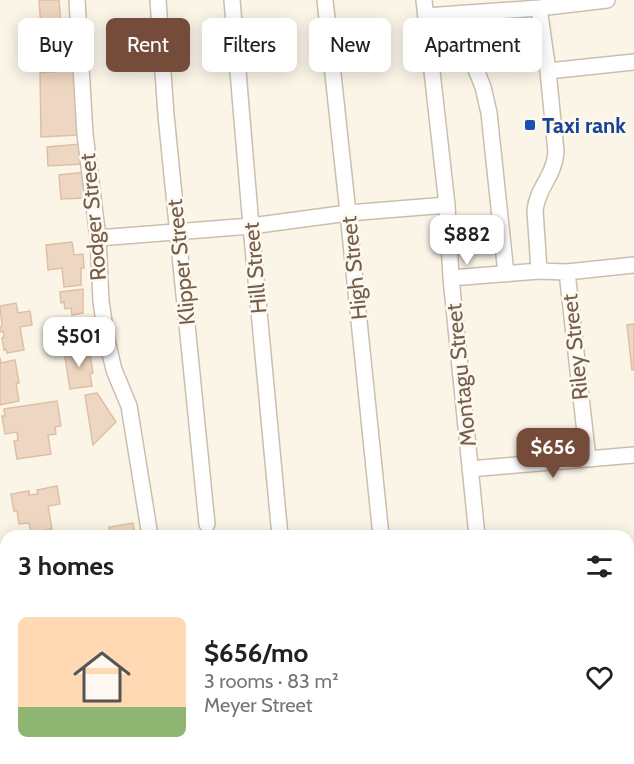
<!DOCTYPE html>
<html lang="en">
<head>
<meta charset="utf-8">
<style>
	body { margin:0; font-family:Cabin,sans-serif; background:#f2f2f2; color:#222; height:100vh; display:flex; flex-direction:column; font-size:22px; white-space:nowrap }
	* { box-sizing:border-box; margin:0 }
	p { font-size:20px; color:#767676 }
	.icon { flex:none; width:33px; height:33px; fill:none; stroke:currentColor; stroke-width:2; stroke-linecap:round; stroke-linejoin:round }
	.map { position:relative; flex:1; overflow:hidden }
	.panel { position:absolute; left:0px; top:530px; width:634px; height:236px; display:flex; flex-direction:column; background:#fff; border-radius:18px 18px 0 0; box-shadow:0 3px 15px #0003 }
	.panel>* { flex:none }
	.top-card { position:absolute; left:18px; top:18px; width:598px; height:54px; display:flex; gap:12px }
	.price { position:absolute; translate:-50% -51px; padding:0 14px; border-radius:12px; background:#fff; color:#222; font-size:20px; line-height:39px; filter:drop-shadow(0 2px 3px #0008) }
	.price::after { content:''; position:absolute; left:50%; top:36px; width:18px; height:14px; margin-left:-9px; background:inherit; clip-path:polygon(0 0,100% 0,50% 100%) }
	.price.selected { background:#754c3a; color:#fff }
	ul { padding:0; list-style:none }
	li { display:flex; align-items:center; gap:18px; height:150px; padding:0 18px }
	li+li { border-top:2px solid #e0e0e0 }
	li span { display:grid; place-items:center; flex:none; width:168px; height:120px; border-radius:9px; color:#555 }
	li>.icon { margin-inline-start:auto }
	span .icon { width:72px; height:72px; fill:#fffc; stroke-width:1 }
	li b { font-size:26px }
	h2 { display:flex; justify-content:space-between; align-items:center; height:72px; padding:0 18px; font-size:26px }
	.chip { padding:0 21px; border-radius:9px; background:#fff; box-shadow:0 3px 15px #0003; font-size:21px; line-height:54px }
	.chip.selected { background:#754c3a; color:#fff }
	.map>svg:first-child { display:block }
</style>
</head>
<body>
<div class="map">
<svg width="634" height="764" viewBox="0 0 634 764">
	<rect width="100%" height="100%" fill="#fbf5e8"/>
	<path fill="#eed7c2" stroke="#dfbfa4" stroke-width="1.5" d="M 39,0 L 59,0 L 61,24 L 41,27 Z
		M 62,33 L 65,61 L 42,63 L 40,36 Z
		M 74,70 L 78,135 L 41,137 L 40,73 Z
		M 81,144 L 82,164 L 48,166 L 47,147 Z
		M 85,172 L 86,198 L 61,199 L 59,175 Z
		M 72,242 L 74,255 L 83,254 L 84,268 L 81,268 L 81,285 L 64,287 L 62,268 L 48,270 L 46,245 Z
		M 83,289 L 83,313 L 72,315 L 71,308 L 65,309 L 64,302 L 61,303 L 60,292 Z
		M 16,303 L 18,313 L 30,311 L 32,325 L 20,327 L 24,350 L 7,353 L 6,349 L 4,350 L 2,338 L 4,337 L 3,331 L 0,332 L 0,327 L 2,326 L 0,306 Z
		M 634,324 L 634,370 L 632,370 L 627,325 Z
		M 89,348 L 93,373 L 90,374 L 92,386 L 70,389 L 64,351 Z
		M 0,358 L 1,363 L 15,360 L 19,383 L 16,383 L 19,401 L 0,405 Z
		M 97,393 L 116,422 L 93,445 L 85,395 Z
		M 57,401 L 61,426 L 55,427 L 56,434 L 48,435 L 51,454 L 17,459 L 14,441 L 18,440 L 17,432 L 5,434 L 2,416 L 5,416 L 4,409 Z
		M 57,486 L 60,504 L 48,506 L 52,529 L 31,533 L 29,523 L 19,524 L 17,511 L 14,511 L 11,494 L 29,491 L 29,495 L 38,494 L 37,490 Z
		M 133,523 L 135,536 L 110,536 L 109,527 Z
		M 4,744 L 7,764 L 0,764 L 0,745 Z
		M 67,759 L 91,759 L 92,764 L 68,764 Z
		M 523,759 L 546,759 L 546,764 L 524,764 Z"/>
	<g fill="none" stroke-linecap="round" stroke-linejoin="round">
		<g stroke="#ccbeaf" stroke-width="18">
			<path id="minor" d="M 77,0 L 85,134 L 98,238 L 101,301 L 106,336 L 114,370 L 129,406 L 150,536
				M 158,0 L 166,115 L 207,524
				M 232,0 L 251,226 L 280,536
				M 325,0 L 348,213 L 381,536
				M 424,0 L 447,205 L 451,278 L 477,536
				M 463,13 L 473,62 L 483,87 L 489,113 L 506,274
				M 426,16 L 539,8 L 607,0
				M 548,71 L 634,62
				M 98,238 L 251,226 L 348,213 L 447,205
				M 539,271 L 535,210 C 538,186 554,177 556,152 L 548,71 L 539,8
				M 567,272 L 588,459
				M 451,278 L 539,271 L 567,272 L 634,265
				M 470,469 L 634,455
				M 628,587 L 634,586
				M 0,631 L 6,668
				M 628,652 L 633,658 L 634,669
				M 628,729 L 634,728
				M 21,759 L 21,764
				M 206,759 L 208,764
				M 403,759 L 403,764
				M 499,759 L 499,764
				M 611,759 L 612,764"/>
		</g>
		<use href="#minor" stroke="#fff" stroke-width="15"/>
	</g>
	<rect fill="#1a4fb4" stroke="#fef9ee" stroke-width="2" x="524" y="119" width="12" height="12" rx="3"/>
	<g text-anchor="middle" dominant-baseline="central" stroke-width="5" stroke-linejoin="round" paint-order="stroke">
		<g font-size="22" font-weight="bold" fill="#164399" stroke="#fef9ee" text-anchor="start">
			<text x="542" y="125">Taxi rank</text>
		</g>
		<g font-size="22" fill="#735e4e" stroke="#fef9ee">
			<text transform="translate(93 217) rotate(-95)">Rodger Street</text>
			<text transform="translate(181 262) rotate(-96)">Klipper Street</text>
			<text transform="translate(255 268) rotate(-95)">Hill Street</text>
			<text transform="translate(354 268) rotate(-96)">High Street</text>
			<text transform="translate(575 347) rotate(-96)">Riley Street</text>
			<text transform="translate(461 375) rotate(-96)">Montagu Street</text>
		</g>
	</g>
</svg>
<b class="price" style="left:467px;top:266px">$882</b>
<b class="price" style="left:79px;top:368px">$501</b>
<b class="price selected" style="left:553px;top:479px">$656</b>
<div class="top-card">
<a class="chip">Buy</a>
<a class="chip selected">Rent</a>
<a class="chip">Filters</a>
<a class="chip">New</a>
<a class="chip">Apartment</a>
</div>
<section class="panel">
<h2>3 homes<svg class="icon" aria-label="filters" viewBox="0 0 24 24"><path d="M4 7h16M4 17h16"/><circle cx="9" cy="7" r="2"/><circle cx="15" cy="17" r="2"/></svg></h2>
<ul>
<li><span style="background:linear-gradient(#ffd9b3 75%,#8fb573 0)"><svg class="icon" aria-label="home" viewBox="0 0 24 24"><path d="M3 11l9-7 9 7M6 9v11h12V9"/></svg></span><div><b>$656/mo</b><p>3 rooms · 83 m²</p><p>Meyer Street</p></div><svg class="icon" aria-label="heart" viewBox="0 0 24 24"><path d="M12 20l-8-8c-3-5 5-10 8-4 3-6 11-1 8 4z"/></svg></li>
</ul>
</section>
</div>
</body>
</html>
